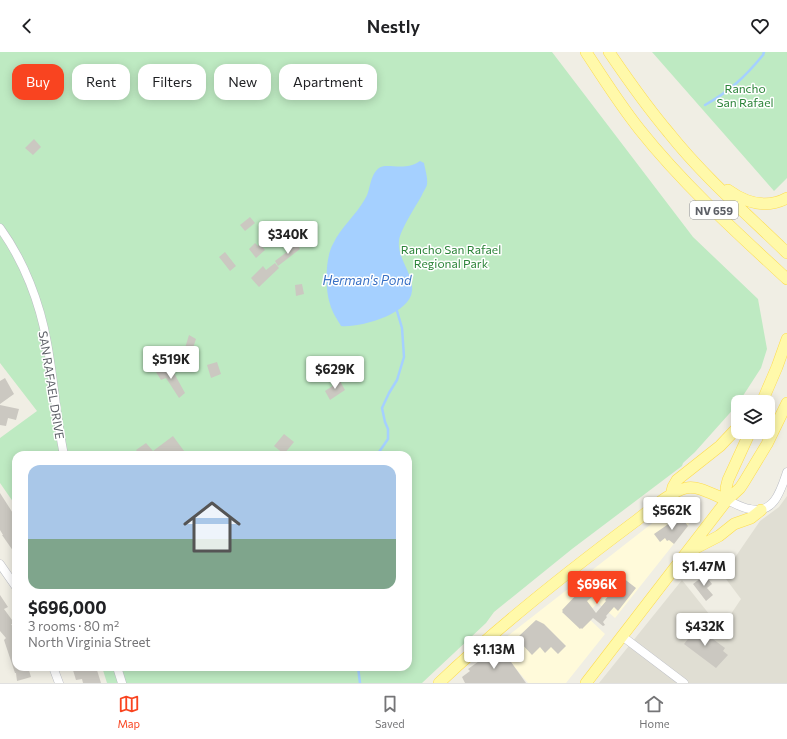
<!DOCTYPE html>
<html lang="en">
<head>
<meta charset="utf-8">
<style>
	body { margin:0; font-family:Commissioner,sans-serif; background:#f2f2f2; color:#202124; height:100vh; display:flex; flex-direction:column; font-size:15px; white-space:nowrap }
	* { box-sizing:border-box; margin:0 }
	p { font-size:13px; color:#757577 }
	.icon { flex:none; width:22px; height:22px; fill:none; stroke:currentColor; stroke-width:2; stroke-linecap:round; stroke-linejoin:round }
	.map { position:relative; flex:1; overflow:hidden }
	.drawer { position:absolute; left:12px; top:399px; width:400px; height:220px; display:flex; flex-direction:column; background:#fff; border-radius:12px; box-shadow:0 2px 10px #0003 }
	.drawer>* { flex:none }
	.hud { position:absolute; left:12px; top:12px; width:400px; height:36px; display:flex; gap:8px }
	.buttons { position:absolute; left:731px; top:343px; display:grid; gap:8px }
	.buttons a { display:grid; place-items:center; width:44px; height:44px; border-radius:8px; background:#fff; box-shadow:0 2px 10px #0003; font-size:20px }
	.price { position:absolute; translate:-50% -34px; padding:0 9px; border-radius:4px; background:#fff; color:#222; font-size:13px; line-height:26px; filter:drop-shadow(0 1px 2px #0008) }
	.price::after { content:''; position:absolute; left:50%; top:24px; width:12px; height:9px; margin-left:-6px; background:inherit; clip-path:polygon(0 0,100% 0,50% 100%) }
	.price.on { background:#f94420; color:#fff }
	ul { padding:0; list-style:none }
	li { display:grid; align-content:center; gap:8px; height:212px; padding:0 16px }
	li span { display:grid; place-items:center; height:124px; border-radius:12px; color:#555 }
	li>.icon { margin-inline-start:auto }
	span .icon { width:72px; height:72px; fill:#fffc; stroke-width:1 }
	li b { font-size:17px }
	.chip { padding:0 14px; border-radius:12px; background:#fff; box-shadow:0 2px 10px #0003; font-size:14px; line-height:36px }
	.chip.on { background:#f94420; color:#fff }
	header { display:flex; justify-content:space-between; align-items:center; height:52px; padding:0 16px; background:#fff; font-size:18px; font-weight:600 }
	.dock { display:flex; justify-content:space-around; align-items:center; height:56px; border-top:1px solid #e0e0e0; background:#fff; font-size:11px; color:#757577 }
	.dock a { display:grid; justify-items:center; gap:2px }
	.dock .on { color:#f94420 }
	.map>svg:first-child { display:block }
</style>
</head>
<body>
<header><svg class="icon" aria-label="back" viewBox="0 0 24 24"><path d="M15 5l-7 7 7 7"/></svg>Nestly<svg class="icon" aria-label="heart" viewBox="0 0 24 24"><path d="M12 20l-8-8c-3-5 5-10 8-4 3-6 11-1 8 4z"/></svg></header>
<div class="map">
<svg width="787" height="631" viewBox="0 0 787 631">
	<rect width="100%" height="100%" fill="#f0eee4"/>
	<path fill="#fffada" d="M 690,451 L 694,452 L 695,454 L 688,474 L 615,566 L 598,551 L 585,563 L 605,582 L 566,631 L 528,631 L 496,593 L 664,462 L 679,453 Z"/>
	<path fill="#e0ded3" d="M 787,444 L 787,631 L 599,631 L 682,528 L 721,577 L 741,547 L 723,523 L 760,469 L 779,455 Z"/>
	<path fill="#beeac2" d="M 0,0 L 552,0 L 693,185 L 758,247 L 767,297 L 761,316 L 737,353 L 695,400 L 683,411 L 682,414 L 572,497 L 494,560 L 486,571 L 422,631 L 107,631 L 102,615 L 408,615 L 408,403 L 16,403 L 16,454 L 0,431 L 0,386 L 37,359 L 0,311 Z
		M 652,0 L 787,0 L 787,126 L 774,139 Z"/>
	<path fill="#a5d0ff" d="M 420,109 L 424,111 C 425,117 428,126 427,132 C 427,135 423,140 422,143 C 416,154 400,178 399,189 C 397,207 414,222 412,239 C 410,262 360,276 341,274 C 337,267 332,260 330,252 C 325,237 325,206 333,192 C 341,175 356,163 365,147 C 371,138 369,124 379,116 C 386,110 405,120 420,109 Z"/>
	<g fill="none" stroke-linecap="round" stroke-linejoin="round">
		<path stroke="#a5d0ff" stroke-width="2.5" d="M 705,53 C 730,39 745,25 763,3 L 764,0
			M 377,403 L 388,387 L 388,377 L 385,370 L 382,356 L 389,341 L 397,328 L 404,305 L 402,276 L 397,259
			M 358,615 L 360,631"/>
	</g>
	<path fill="#cbc8c1" d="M 34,87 L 41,95 L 33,103 L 25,96 Z
		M 250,165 L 255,171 L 245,179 L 240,173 Z
		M 255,191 L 258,194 L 260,192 L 265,198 L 256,206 L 249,197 Z
		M 297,192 L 300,197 L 278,214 L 275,209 Z
		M 225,200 L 236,214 L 230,219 L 219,205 Z
		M 275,211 L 279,216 L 259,235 L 251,226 L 263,214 L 266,218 Z
		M 302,232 L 304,242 L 296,244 L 295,233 Z
		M 189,283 L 196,287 L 192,299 L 185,296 Z
		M 217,310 L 221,322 L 211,326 L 207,313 Z
		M 169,312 L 185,341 L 179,346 L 166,326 L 161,328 L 156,320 Z
		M 5,326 L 14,342 L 0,352 L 0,329 Z
		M 340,329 L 345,338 L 330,348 L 325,339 Z
		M 0,353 L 19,357 L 16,368 L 8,366 L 6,374 L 0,373 Z
		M 284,382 L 294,390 L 284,402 L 274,394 Z
		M 173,384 L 187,403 L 140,403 L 136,398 L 146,391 L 153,399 Z
		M 0,441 L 16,466 L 16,503 L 2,483 L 3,483 L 0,478 Z
		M 680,464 L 688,474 L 674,492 L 669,488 L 667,489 L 665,486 L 660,490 L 654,482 Z
		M 705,523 L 712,532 L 707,536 L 713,543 L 706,549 L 693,532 Z
		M 623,526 L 636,536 L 618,559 L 614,555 L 606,564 L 607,565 L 603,570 L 605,573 L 603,574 L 593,566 L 582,577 L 581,576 L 580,577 L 562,560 L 563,559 L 562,558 L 578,541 L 584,536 L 585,538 L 588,537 L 593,544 L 587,549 L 596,561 L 606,549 L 605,548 Z
		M 0,543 L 8,555 L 4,557 L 15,572 L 11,572 L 16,579 L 16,615 L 28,615 L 31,625 L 17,629 L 16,621 L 15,621 L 4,588 L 6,586 L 0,579 Z
		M 536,568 L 544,572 L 566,594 L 558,602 L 551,595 L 545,601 L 540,595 L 532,603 L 519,589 L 520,588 L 518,585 Z
		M 694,573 L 725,596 L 723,599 L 728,603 L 716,616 L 684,592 L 688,587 L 685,585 Z
		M 494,594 L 501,602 L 504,600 L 526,631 L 465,631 L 462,625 L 470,619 L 468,617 L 482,607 L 481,606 Z
		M 72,615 L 96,615 L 101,631 L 83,631 L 82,627 L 76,628 Z"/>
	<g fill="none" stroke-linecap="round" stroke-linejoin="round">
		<g stroke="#bbbdc4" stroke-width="9">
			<path id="minor" d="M 0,176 C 24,209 40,251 47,291 C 54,328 56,366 64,403
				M 727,448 C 734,451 742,456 750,457 C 774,463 781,438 787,420
				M 0,512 L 16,535
				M 622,584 L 684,631
				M 53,615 L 59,631
				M 117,615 L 122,631"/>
		</g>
		<g stroke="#fedc4e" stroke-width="12">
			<path id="major" d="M 586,0 C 603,26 620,53 640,78 C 683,132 736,180 787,227
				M 609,0 C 628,28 647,55 669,81 C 704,125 747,162 787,201
				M 728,138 C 746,151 767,157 787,146
				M 762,350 L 777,315 L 787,287
				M 671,443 L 673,435 L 677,428 L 720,394 L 738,375
				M 727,448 L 726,436 L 728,428 L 750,380
				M 690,499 L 719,484 L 734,472 L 751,466 L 761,458
				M 439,631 C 500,573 566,521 633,471 C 648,460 669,440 686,436 C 699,433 715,444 727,448
				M 586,631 L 727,448 L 740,436 L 744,430 L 767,392 L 787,351"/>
		</g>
		<use href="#minor" stroke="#fff" stroke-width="8"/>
		<use href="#major" stroke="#fff9aa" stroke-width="11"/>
	</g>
	<g text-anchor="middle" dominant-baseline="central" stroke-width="3" stroke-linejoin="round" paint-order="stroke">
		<rect fill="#fff" stroke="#8d8f94" stroke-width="1" x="690" y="149" width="48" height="18" rx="3"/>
		<g font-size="11" font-weight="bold" fill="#5c5f66">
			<text x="714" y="158">NV 659</text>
		</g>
		<g font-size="12" fill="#2c8439" stroke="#fff">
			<text x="745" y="36">Rancho<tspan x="745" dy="14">San Rafael</tspan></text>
			<text x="451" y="197">Rancho San Rafael<tspan x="451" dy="14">Regional Park</tspan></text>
		</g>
		<g font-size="12" fill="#5c5f66" stroke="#fff">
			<text transform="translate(52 333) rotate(81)">SAN RAFAEL DRIVE</text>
		</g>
		<g font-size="13" font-style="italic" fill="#3971c5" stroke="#fff">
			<text x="367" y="228">Herman's Pond</text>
		</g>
	</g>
</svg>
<div class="buttons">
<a><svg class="icon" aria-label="layers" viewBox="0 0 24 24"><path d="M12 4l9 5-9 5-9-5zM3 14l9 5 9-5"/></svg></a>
</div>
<b class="price" style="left:288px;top:203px">$340K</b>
<b class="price" style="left:171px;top:328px">$519K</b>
<b class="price" style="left:335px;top:338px">$629K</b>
<b class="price" style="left:672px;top:479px">$562K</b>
<b class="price" style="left:704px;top:535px">$1.47M</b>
<b class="price on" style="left:597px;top:553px">$696K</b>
<b class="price" style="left:705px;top:595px">$432K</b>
<b class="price" style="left:494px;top:618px">$1.13M</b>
<div class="hud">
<a class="chip on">Buy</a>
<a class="chip">Rent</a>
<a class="chip">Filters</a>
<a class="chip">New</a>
<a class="chip">Apartment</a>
</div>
<section class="drawer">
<ul>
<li><span style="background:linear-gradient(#a9c7e8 60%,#7fa58c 0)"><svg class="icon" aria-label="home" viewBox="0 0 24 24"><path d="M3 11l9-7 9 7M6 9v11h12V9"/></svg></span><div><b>$696,000</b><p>3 rooms · 80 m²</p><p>North Virginia Street</p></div></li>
</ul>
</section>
</div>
<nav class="dock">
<a class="on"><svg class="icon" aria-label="map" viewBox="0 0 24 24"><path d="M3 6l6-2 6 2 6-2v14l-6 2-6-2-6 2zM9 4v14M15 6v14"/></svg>Map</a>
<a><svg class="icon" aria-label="saved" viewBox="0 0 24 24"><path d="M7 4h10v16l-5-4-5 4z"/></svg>Saved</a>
<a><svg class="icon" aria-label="home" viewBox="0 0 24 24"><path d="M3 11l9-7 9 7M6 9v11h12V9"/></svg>Home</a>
</nav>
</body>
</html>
